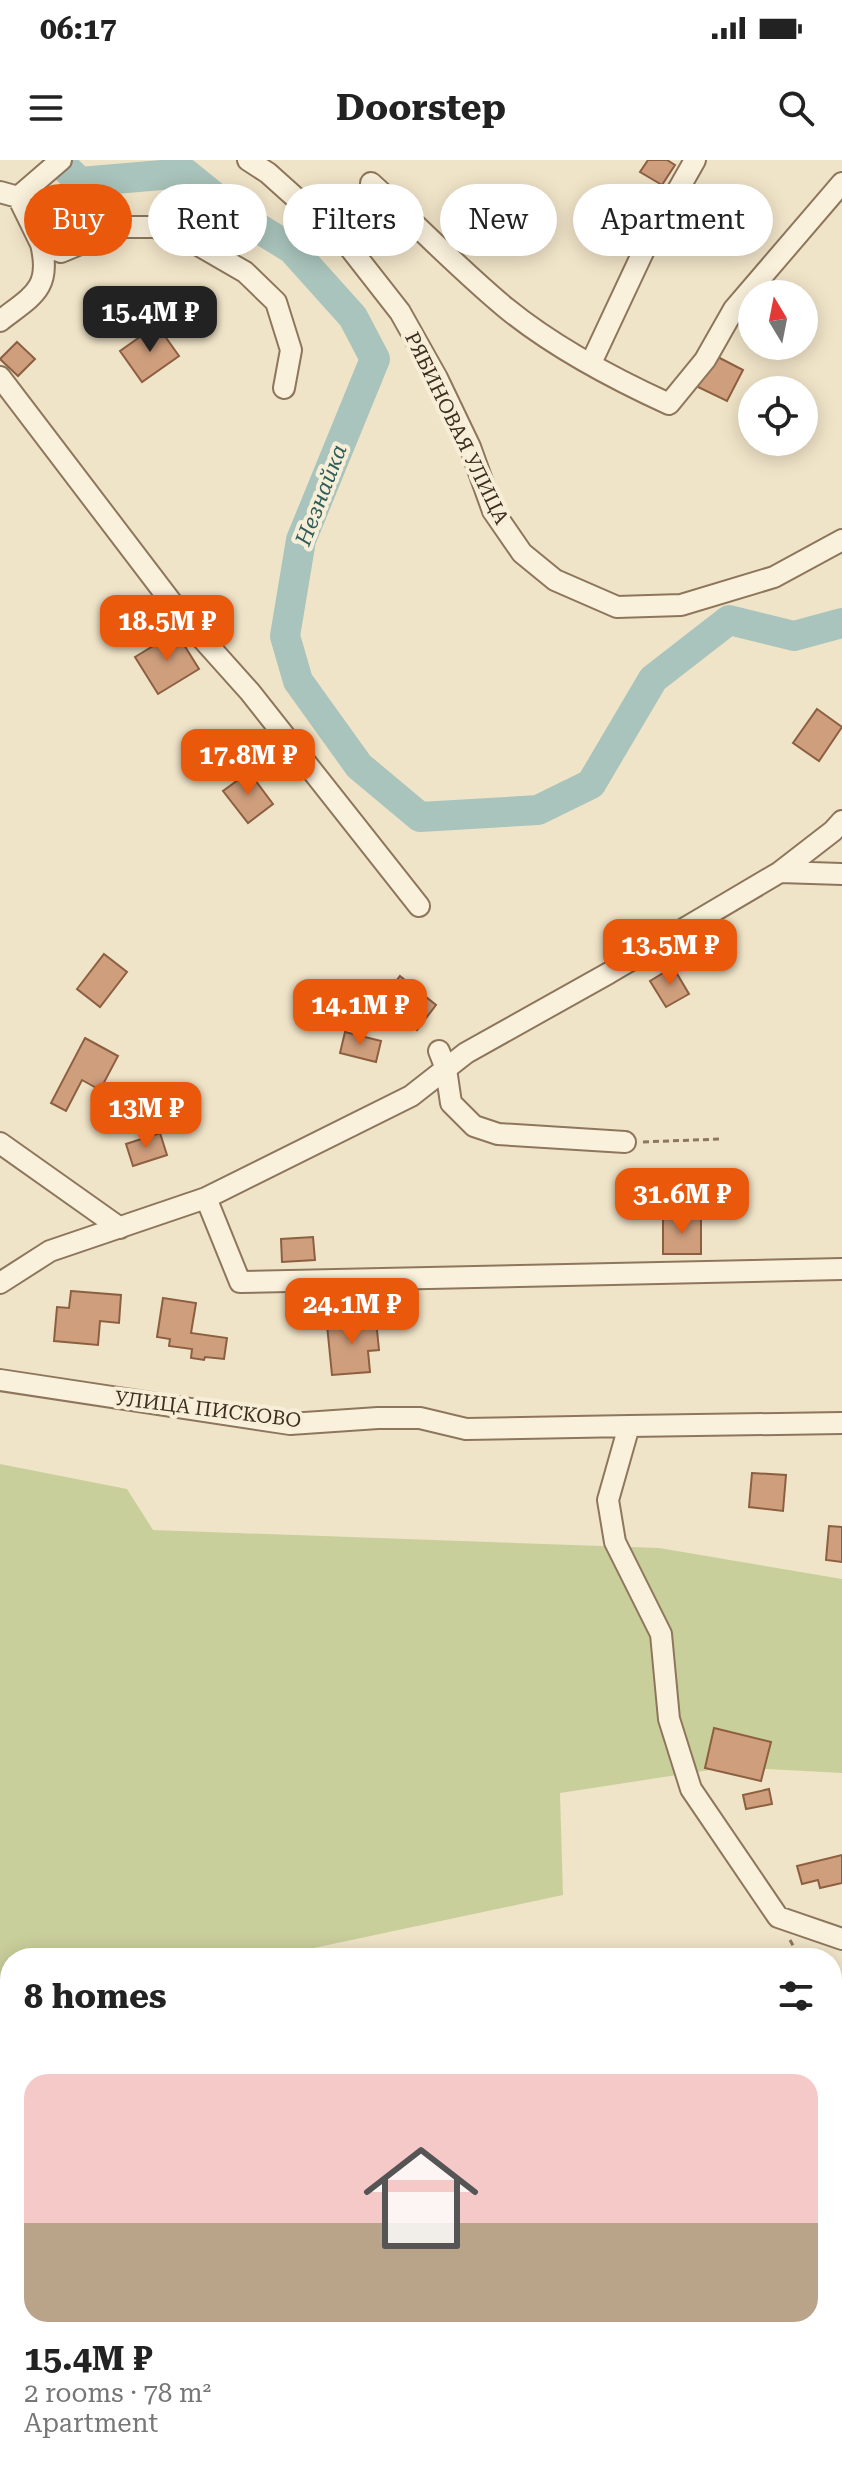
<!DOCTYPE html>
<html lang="en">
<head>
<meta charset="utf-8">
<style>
	body { margin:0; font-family:"Roboto Serif",serif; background:#f2f2f2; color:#222; height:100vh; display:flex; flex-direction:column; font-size:30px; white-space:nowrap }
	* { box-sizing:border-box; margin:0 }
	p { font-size:26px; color:#767676 }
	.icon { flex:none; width:44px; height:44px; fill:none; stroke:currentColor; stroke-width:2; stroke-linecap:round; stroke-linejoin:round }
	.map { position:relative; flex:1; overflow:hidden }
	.sheet { position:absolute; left:0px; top:1788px; width:842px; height:536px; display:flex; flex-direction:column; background:#fff; border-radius:32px 32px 0 0; box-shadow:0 4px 20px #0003 }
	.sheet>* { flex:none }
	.top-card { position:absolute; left:24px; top:24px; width:794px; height:72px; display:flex; gap:16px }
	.needle { width:52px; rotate:350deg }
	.tools { position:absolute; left:738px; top:120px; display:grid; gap:16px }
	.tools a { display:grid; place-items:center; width:80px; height:80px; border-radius:50%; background:#fff; box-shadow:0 4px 20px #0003; font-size:40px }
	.price { position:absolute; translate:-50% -68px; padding:0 18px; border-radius:16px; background:#ea580c; color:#fff; font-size:26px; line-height:52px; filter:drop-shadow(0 2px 4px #0008) }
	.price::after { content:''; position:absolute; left:50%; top:48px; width:24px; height:18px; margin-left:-12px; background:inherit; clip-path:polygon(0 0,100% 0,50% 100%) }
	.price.selected { background:#222; color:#fff }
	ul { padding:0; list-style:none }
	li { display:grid; align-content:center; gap:16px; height:424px; padding:0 24px }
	li span { display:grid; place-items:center; height:248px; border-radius:24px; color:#555 }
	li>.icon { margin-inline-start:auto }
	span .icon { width:144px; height:144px; fill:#fffc; stroke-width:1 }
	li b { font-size:34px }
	h2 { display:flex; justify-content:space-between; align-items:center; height:96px; padding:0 24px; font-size:34px }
	.pill { padding:0 28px; border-radius:36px; background:#fff; box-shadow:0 4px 20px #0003; font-size:28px; line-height:72px }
	.pill.selected { background:#ea580c; color:#fff }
	.status { display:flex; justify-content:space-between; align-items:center; height:56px; padding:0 40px; background:#fff; direction:ltr }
	.status svg { height:22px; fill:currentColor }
	header { display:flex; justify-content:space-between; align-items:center; height:104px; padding:0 24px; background:#fff; font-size:36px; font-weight:700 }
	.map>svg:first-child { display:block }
</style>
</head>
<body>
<div class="status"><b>06:17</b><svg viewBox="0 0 49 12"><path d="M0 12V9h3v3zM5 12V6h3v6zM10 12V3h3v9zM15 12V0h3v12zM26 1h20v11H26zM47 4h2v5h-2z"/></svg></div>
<header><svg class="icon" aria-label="menu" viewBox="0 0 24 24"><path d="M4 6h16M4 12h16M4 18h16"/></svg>Doorstep<svg class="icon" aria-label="search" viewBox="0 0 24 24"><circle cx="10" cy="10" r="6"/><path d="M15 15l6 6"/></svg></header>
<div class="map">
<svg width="842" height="2324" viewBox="0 0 842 2324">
	<rect width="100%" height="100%" fill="#f0e4c8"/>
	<path fill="#c9cf9b" d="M 0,1304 L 127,1329 L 153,1370 L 659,1388 L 842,1419 L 842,1613 L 729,1607 L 560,1633 L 563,1735 L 267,1798 L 10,1798 L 10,1853 L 0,1855 Z
		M 832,1875 L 842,1880 L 842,2324 L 0,2324 L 0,1951 L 10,1949 L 10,2314 L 832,2314 Z"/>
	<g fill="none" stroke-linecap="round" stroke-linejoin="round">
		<path stroke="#a9c4bc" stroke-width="30" d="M 57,0 L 80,22 L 185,13 L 237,55 L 292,89 L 353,157 L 375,199 L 301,380 L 285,476 L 298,521 L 359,606 L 420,657 L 538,650 L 591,624 L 653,519 L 729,460 L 794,476 L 842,463"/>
	</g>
	<path fill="#cf9f7d" stroke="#8d5f41" stroke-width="2" d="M 648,0 L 667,0 L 675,5 L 662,25 L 640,12 Z
		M 157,165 L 179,196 L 142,222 L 120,191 Z
		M 17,182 L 35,199 L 18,216 L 0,199 Z
		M 712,194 L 743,210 L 727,241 L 696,226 Z
		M 176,472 L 199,509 L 158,534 L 135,497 Z
		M 817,549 L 842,567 L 819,601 L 793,583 Z
		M 249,612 L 273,644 L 248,663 L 223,631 Z
		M 104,794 L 127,812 L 100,847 L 77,829 Z
		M 673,807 L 689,834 L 666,847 L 650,821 Z
		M 400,816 L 436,845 L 417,870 L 381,841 Z
		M 345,872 L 381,881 L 376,902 L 340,893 Z
		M 85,878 L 118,896 L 100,930 L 82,920 L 66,951 L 51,943 Z
		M 160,973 L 167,995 L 133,1006 L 126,984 Z
		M 701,1057 L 701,1094 L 663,1094 L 663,1058 Z
		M 313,1077 L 315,1100 L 282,1102 L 281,1079 Z
		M 71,1131 L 121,1135 L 119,1163 L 100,1161 L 98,1185 L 54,1181 L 57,1147 L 69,1148 Z
		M 163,1138 L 196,1143 L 191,1173 L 227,1178 L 224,1199 L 205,1197 L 204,1200 L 191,1198 L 192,1189 L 169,1186 L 170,1179 L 157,1177 Z
		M 376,1160 L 379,1190 L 368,1191 L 370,1212 L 332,1215 L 327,1165 Z
		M 752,1313 L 786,1315 L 783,1351 L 749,1347 Z
		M 829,1366 L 842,1367 L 842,1402 L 826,1400 Z
		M 714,1568 L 771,1582 L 761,1621 L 705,1608 Z
		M 769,1629 L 772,1644 L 746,1649 L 743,1635 Z
		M 842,1695 L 842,1723 L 820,1728 L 818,1720 L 802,1724 L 797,1706 Z"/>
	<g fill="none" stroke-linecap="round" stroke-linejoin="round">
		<g stroke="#8d765c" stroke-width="24">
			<path id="minor" d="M 248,0 L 268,13 L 346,83 L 400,152 L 437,218 L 470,287 L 493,351 L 522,393 L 555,420 L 617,447 L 681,445 L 774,417 L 842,380
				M 371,23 C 416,64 459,109 506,148 C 555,188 612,218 669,244 L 705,200 L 734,149 L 842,23
				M 0,32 L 18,37 L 61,0
				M 18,37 L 41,84
				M 0,161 C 32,136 52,129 41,84 L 61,92 L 121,67 L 154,67 L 186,78 L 245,112 L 276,142 L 291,190 L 284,228
				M 591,203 L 644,90 L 695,0
				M 0,217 L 182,456 L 250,532 L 419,746
				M 780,712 L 842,714
				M 439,891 L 446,909 L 451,943 L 474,966 L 498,974 L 625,982
				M 0,983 L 120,1068
				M 206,1038 L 240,1122 L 842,1109
				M 0,1123 L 50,1091 L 206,1038 L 411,936 L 466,893 L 609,813 L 780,712 L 833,671 L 842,661
				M 0,1220 L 290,1264 L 378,1258 L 420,1258 L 466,1269 L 629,1266 L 608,1340 L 615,1382 L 661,1474 L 669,1559 L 691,1629 L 778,1757 L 842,1779
				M 629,1266 L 842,1263"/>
		</g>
		<path stroke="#8d765c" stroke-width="3" stroke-dasharray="6 4" stroke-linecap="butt" d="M 643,982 L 719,979
			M 790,1780 L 800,1798
			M 832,1826 L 842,1833
			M 832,1856 L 842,1861
			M 0,1954 L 10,1953"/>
		<use href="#minor" stroke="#faf1dc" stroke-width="20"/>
	</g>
	<g text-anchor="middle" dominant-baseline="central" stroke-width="8" stroke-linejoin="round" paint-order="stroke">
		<g font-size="20" fill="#3d2e20" stroke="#f7eed8">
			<text transform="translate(457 268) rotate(64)">РЯБИНОВАЯ УЛИЦА</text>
			<text transform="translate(208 1249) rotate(7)">УЛИЦА ПИСКОВО</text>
		</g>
		<g font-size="22" font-style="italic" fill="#2f5d5a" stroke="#f7eed8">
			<text transform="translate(321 335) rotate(-69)">Незнайка</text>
		</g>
	</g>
</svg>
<div class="tools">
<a><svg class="needle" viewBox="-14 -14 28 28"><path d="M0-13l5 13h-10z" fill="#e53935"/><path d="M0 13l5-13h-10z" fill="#767676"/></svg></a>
<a><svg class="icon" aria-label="locate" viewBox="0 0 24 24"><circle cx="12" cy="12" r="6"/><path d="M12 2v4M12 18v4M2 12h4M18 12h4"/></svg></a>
</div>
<b class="price selected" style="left:150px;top:194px">15.4M ₽</b>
<b class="price" style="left:167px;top:503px">18.5M ₽</b>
<b class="price" style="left:248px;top:637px">17.8M ₽</b>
<b class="price" style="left:670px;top:827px">13.5M ₽</b>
<b class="price" style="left:360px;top:887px">14.1M ₽</b>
<b class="price" style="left:146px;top:990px">13M ₽</b>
<b class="price" style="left:682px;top:1076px">31.6M ₽</b>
<b class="price" style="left:352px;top:1186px">24.1M ₽</b>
<div class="top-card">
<a class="pill selected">Buy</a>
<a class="pill">Rent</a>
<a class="pill">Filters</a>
<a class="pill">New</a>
<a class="pill">Apartment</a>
</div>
<section class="sheet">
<h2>8 homes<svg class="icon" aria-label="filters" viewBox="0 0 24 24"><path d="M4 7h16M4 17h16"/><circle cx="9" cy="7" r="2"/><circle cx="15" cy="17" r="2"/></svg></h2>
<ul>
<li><span style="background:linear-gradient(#f6c9c9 60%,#b9a48a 0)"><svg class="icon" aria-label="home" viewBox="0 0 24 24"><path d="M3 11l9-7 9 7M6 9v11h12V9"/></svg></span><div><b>15.4M ₽</b><p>2 rooms · 78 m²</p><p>Apartment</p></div></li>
</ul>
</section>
</div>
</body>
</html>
